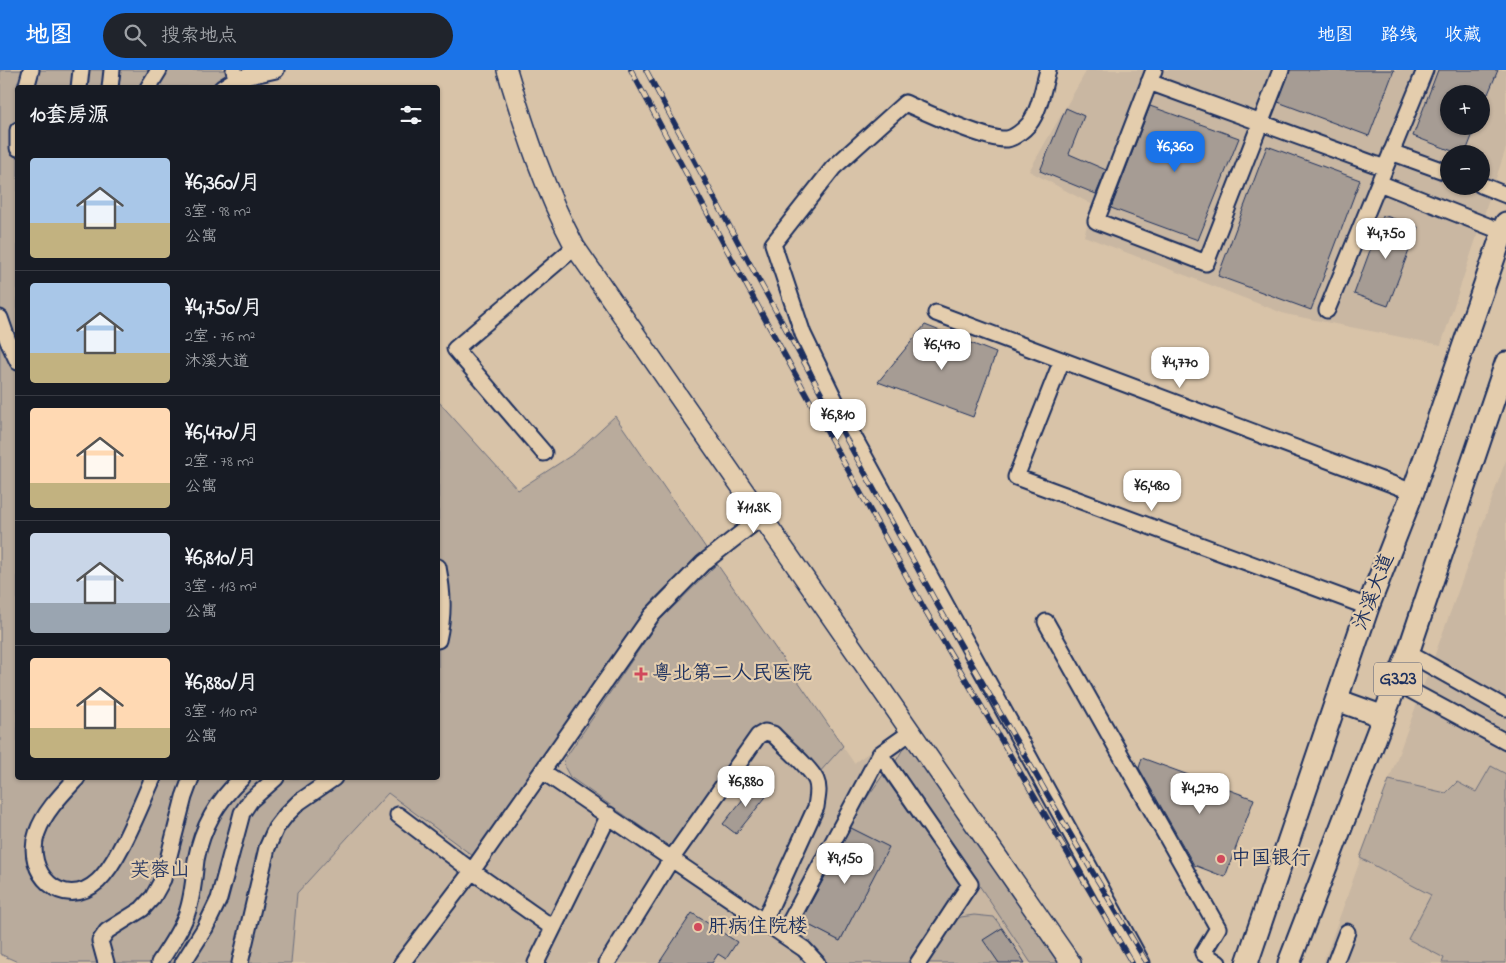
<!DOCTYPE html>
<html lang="zh">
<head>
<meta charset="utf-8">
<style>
	body { margin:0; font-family:"Indie Flower","LXGW WenKai TC",sans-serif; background:#20242c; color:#f1f3f6; height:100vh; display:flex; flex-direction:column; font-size:19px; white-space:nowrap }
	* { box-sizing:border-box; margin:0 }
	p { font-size:16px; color:#9ea1a6 }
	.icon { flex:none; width:28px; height:28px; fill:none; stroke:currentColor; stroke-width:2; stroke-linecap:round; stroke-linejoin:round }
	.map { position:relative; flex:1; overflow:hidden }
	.side { position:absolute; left:15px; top:15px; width:425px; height:695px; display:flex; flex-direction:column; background:#171b24; border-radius:5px; box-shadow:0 1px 4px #0004 }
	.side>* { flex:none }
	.tools { position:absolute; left:1440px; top:15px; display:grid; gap:10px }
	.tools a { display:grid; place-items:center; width:50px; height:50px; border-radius:50%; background:#171b24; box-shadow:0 1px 4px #0004; font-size:25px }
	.price { position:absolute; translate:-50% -42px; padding:0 11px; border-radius:10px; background:#fff; color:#222; font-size:16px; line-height:32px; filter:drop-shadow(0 1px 2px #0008) }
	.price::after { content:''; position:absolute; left:50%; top:30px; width:15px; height:11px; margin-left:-8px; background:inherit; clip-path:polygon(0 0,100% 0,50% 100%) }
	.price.current { background:#1a73e8; color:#fff }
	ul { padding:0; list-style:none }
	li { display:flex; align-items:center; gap:15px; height:125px; padding:0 15px }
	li+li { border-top:1px solid #363941 }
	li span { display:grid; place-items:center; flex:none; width:140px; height:100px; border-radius:5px; color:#555 }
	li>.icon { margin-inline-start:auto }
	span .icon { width:60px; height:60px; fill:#fffc; stroke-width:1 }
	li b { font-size:21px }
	h2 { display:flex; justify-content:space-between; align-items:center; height:60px; padding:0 15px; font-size:21px }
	header { display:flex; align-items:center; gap:30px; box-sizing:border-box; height:70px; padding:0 25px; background:#1a73e8; color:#fff }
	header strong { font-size:24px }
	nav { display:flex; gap:28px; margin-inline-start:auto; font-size:18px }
	.search { width:350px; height:45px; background:#20242c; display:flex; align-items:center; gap:12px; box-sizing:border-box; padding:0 18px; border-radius:28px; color:#9ea1a6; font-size:19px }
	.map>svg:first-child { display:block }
</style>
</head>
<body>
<header>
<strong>地图</strong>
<div class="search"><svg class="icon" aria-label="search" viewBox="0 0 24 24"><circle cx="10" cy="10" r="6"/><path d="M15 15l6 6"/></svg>搜索地点</div>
<nav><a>地图</a><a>路线</a><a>收藏</a></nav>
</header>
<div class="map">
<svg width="1506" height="893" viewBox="0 0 1506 893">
	<rect width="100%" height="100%" fill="#d8c3a8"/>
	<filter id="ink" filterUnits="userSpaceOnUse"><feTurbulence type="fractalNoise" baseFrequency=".02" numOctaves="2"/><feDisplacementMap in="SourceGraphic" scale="10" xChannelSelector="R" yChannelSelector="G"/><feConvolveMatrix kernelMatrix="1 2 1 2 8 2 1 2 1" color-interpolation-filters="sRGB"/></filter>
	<g filter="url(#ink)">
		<path fill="#c9b7a2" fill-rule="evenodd" d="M 1087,0 L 1506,0 L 1506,78 L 1441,275 L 1285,244 L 1084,166 L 1093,135 L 1029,101 ZM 1449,24 L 1481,24 L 1481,56 L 1449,56 ZM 1449,84 L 1481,84 L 1481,116 L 1449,116 Z
			M 615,346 L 854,693 L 900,661 L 1058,893 L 291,893 L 297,823 L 401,708 L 438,708 L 518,420 L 575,383 Z
			M 1506,390 L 1506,893 L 1323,893 L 1389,710 Z"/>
		<path fill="#b9ab9c" stroke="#6a6d7d" d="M 0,0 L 242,0 L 227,17 L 18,18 L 18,708 L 438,708 L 438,331 L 518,420 L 575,383 L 615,346 L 708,481 C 686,499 663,517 645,540 L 473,786 L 388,723 L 297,823 L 291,893 L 20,893 L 0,884 Z
			M 717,494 L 843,676 L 818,704 L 781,664 L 754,663 L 670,777 L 570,707 L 565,698 L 564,690 L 658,552 Z
			M 907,672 L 1058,893 L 1031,893 L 896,691 Z
			M 1491,696 L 1506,704 L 1506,893 L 1442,893 L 1444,888 L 1408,869 L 1431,825 L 1360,788 L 1389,710 L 1446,723 L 1457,712 L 1476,722 Z
			M 883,705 L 960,814 L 907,893 L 826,893 L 817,881 L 794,862 L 799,850 L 840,871 L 888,777 L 847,756 Z
			M 974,845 L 994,847 L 1002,858 L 984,870 L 999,893 L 925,893 L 953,851 L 961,847 Z"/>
		<path fill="#a69c94" stroke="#1b2f5e" d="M 1290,0 L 1394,0 L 1369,66 L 1278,32 Z
			M 1438,0 L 1498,0 L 1488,24 L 1449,24 L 1449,56 L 1476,56 L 1465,84 L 1460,84 L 1413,66 Z
			M 1150,36 L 1239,68 L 1198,170 L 1111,138 Z
			M 1066,38 L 1084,46 L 1069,84 L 1106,100 L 1096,124 L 1040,101 Z
			M 1267,76 L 1360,110 L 1311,240 L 1218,206 Z
			M 1383,145 L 1418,157 L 1388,236 L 1354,224 Z
			M 925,255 L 996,283 L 973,347 L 878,312 Z
			M 1142,688 L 1254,729 L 1225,807 L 1194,795 L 1139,698 Z
			M 756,713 L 769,723 L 736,764 L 723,754 Z
			M 851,758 L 889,777 L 840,871 L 801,851 Z
			M 692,843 L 737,872 L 726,889 L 718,884 L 712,893 L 659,893 Z
			M 1002,858 L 1025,893 L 999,893 L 983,870 Z"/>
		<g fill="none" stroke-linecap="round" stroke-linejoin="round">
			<g stroke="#1b2f5e" stroke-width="19">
				<path id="minor" d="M 234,0 L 236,9 L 276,0
					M 1048,0 C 1043,17 1040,40 1029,54 C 1024,60 1014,68 1007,69 C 988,71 925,42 905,33 L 833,98 L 773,174 L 803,264 L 845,351 L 1142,893
					M 1154,0 L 1096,151 L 1206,193 L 1281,0
					M 1149,12 L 1385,98
					M 26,18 L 31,0
					M 79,18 L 81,0
					M 110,18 L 112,0
					M 148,18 L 159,0
					M 222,18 L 236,9
					M 18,60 L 18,78
					M 1391,82 L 1449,103
					M 1379,113 L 1503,162
					M 1481,115 L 1506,125
					M 1327,240 L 1425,0
					M 936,243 L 1413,422
					M 0,248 L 8,271 L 18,292
					M 1062,290 L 1016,407 L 1368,537
					M 544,383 L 455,279 L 575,177
					M 438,497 C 443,524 444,544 438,570
					M 1046,552 L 1218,858 L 1203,883 L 1218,893
					M 1408,583 L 1506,638
					M 1397,613 L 1506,672
					M 880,684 L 970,814 L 918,893
					M 542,701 L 804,879 L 817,893
					M 77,708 C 62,724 44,742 37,763 C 23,802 63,843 98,811 C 120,790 140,736 153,708
					M 398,745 L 472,801 L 553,858
					M 783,865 L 880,684 L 911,662
					M 106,893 L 100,871 L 107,861 L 142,839 L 153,827 L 163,809 L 184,727 L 191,708
					M 159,893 C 169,877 181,861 187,843 C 193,826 194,807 196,790 C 202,757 218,730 242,708
					M 183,893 L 205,858 L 219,829 L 242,743 L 250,731 L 276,708
					M 240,893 L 267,778 L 276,758 L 286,745 L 299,732 L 334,708
					M 402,893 L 472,801 L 651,546 L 703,493 L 763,446
					M 536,893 L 609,745
					M 607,893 L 672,788 L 758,666 L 765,662 L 773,664 C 784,676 810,697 816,710 C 820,719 817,728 816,737 L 764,851
					M 1335,893 L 1347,862"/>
			</g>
			<g stroke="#1b2f5e" stroke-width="22">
				<path id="major" d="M 507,0 C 525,60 545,121 575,177 L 1071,893"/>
			</g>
			<g stroke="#1b2f5e" stroke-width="25">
				<path id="highway" d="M 1337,630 L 1384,647
					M 1247,893 L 1368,537 L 1413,422 L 1506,153
					M 1289,893 L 1408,583 L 1506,293"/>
			</g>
			<use href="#minor" stroke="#e4cdad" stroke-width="15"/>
			<use href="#major" stroke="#e4cdad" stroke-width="19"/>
			<use href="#highway" stroke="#e4cdad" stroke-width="21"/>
			<g stroke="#1b2f5e" stroke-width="5.5">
				<path id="rail" d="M 631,0 L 727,180 L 925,540 L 1132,893
					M 646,0 L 739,174 L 937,534 L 1083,786 L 1147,893"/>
			</g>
			<use href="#rail" stroke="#e4cdad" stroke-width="4" stroke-dasharray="11" stroke-linecap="butt"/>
		</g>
	</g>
	<g fill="#d1495b" stroke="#e4cdad" stroke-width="2">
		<path d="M638.5 596.5h5v5h5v5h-5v5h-5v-5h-5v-5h5z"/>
		<circle cx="1221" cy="789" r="5"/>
		<circle cx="698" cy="857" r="5"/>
	</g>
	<g text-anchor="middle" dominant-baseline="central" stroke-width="4.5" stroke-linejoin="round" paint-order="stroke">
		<rect fill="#e4cdad" stroke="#575e76" stroke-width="1" x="1374" y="592.5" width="48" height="33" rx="4"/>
		<g font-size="19" font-weight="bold" fill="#1b2f5e">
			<text x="1398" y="609">G323</text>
		</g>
		<g font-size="20" fill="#1b2f5e" stroke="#e4cdad">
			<text transform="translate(1375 522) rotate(-69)">沐溪大道</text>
		</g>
		<g font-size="20" fill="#1b2f5e" stroke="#e4cdad" text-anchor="start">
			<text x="652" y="604">粤北第二人民医院</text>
			<text x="1231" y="789">中国银行</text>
			<text x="708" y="857">肝病住院楼</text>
		</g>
		<g font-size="20" fill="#2b3b64" stroke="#e4cdad">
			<text x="160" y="801">芙蓉山</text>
		</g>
	</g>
</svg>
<div class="tools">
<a>+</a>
<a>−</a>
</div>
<b class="price current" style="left:1175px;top:103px">¥6,360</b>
<b class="price" style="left:1386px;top:190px">¥4,750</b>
<b class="price" style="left:942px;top:301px">¥6,470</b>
<b class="price" style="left:1180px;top:319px">¥4,770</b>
<b class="price" style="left:838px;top:371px">¥6,810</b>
<b class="price" style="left:1152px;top:442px">¥6,480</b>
<b class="price" style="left:754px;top:464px">¥11.8K</b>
<b class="price" style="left:746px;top:738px">¥6,880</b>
<b class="price" style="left:1200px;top:745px">¥4,270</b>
<b class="price" style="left:845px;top:815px">¥9,150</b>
<section class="side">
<h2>10套房源<svg class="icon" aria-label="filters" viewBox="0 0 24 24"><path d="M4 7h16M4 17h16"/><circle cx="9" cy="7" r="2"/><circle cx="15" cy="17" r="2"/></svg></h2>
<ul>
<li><span style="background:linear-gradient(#a9c7e8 65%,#c2b280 0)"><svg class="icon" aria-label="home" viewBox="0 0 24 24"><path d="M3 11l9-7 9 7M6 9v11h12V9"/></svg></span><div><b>¥6,360/月</b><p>3室 · 98 m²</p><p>公寓</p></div></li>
<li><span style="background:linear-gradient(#a9c7e8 70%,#c2b280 0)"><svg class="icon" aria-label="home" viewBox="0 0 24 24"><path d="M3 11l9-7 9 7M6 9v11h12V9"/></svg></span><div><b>¥4,750/月</b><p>2室 · 76 m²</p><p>沐溪大道</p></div></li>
<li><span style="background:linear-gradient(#ffd9b3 75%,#c2b280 0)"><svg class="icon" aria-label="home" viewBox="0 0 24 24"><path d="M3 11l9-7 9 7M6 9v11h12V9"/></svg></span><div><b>¥6,470/月</b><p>2室 · 78 m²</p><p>公寓</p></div></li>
<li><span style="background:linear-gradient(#c9d6e8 70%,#9aa5b1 0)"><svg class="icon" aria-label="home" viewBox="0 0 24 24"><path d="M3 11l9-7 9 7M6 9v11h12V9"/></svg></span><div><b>¥6,810/月</b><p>3室 · 113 m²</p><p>公寓</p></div></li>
<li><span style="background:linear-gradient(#ffd9b3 70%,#c2b280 0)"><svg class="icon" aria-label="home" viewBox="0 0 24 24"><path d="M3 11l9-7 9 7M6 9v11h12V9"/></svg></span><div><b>¥6,880/月</b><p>3室 · 110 m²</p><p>公寓</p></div></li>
</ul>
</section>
</div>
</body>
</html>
